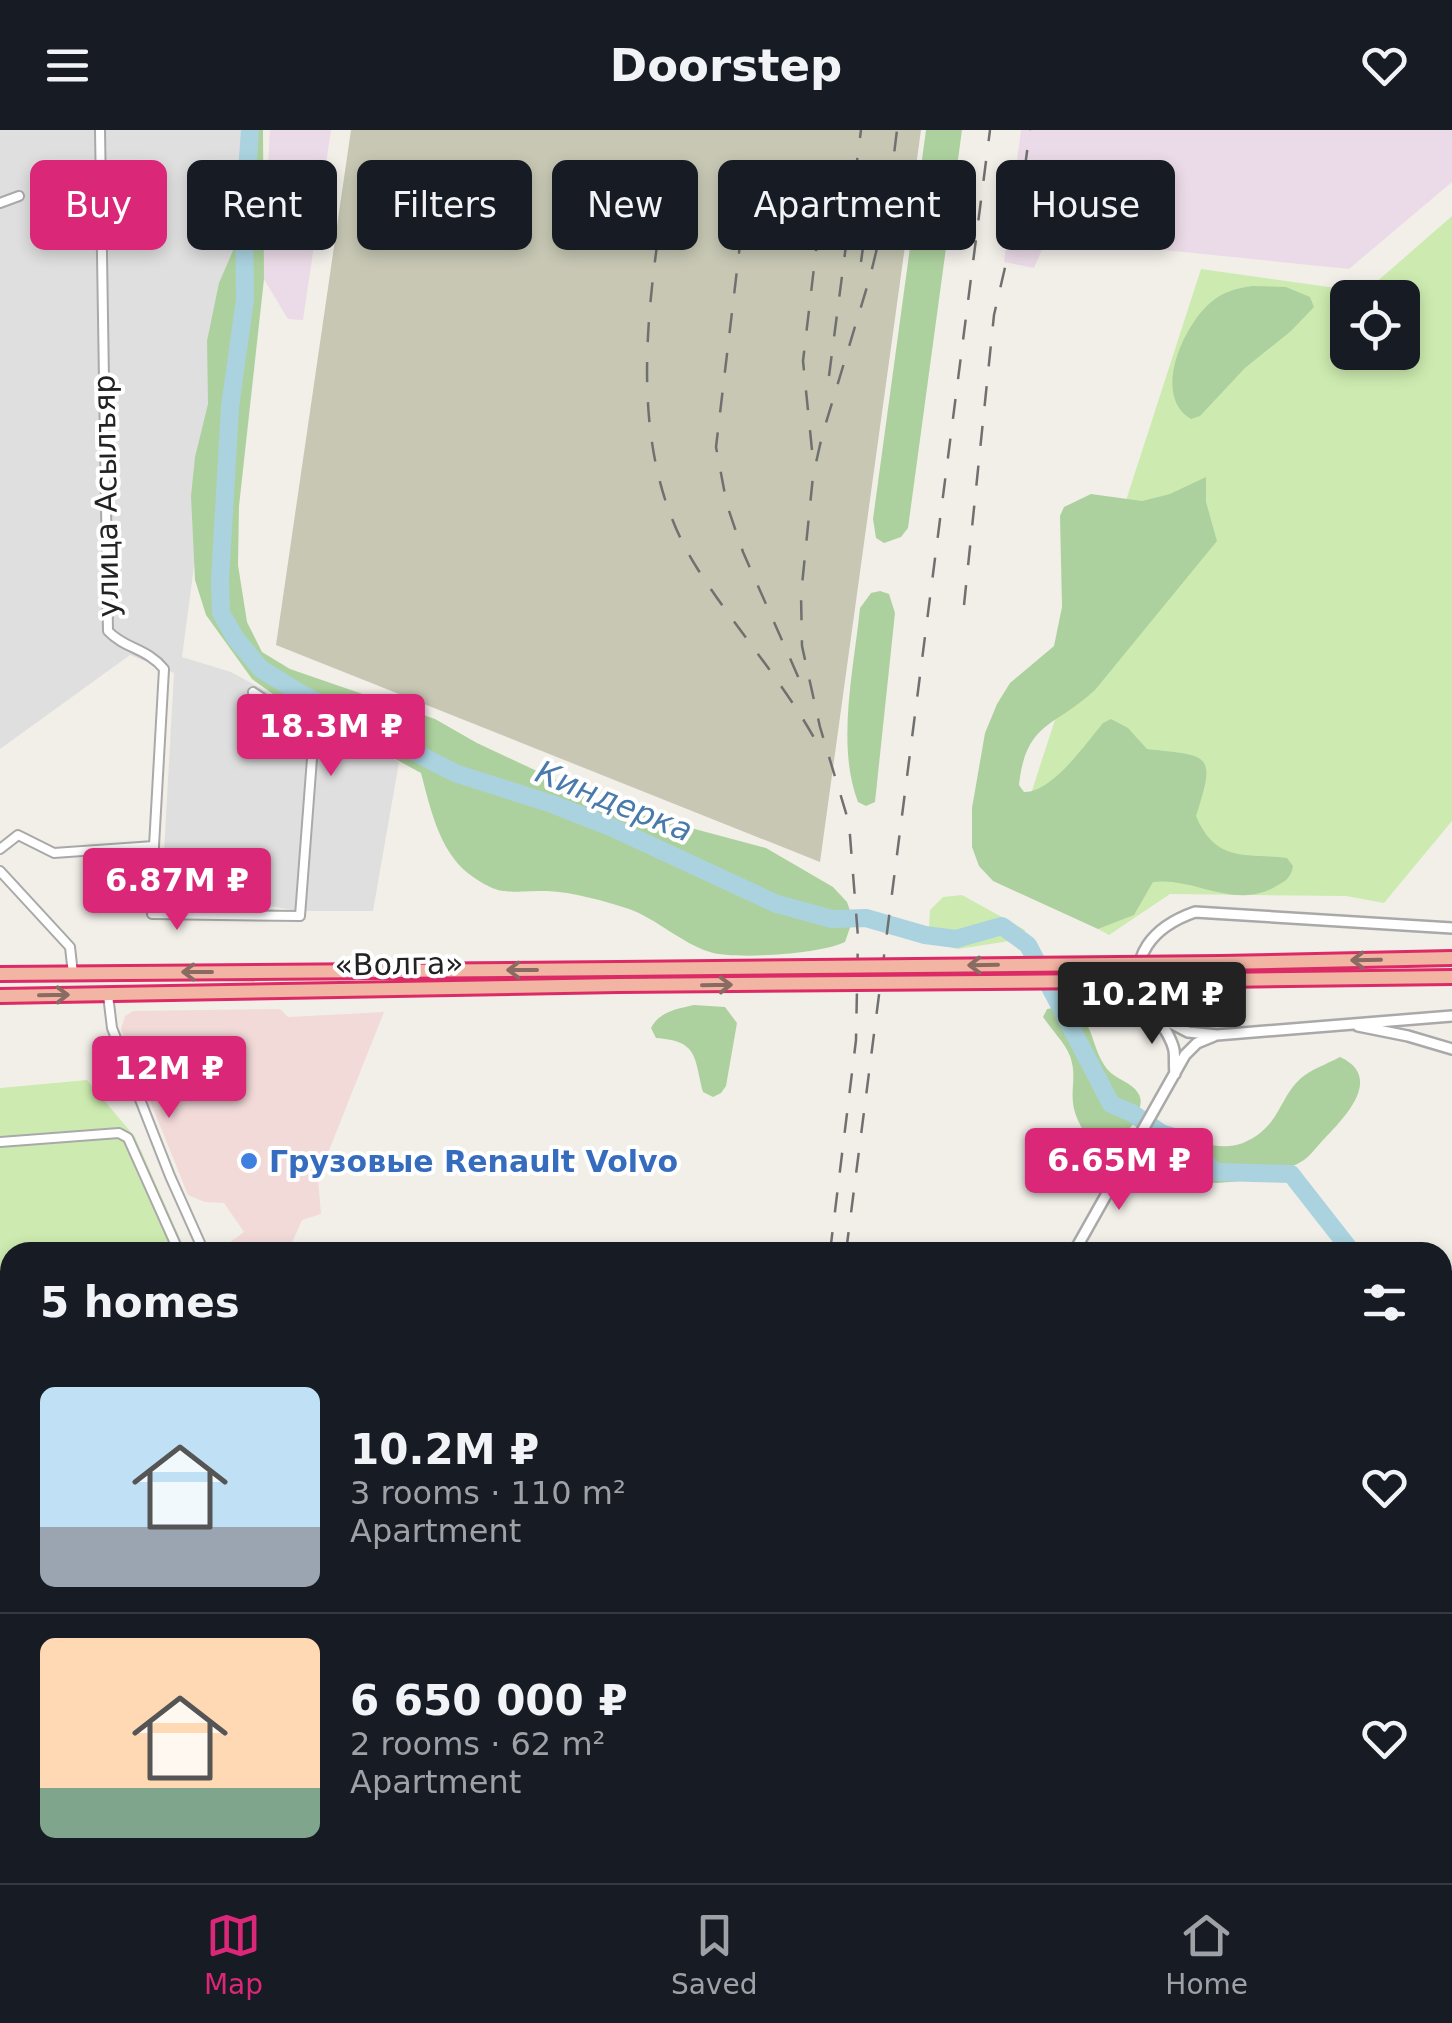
<!DOCTYPE html>
<html lang="en">
<head>
<meta charset="utf-8">
<style>
	body { margin:0; font-family:"DejaVu Sans",sans-serif; background:#242831; color:#f1f3f6; height:100vh; display:flex; flex-direction:column; font-size:38px; white-space:nowrap }
	* { box-sizing:border-box; margin:0 }
	p { font-size:32px; color:#9ea1a6 }
	.icon { flex:none; width:55px; height:55px; fill:none; stroke:currentColor; stroke-width:2; stroke-linecap:round; stroke-linejoin:round }
	.map { position:relative; flex:1; overflow:hidden }
	.side { position:absolute; left:0px; top:1112px; width:1452px; height:642px; display:flex; flex-direction:column; background:#171b24; border-radius:30px 30px 0 0; box-shadow:0 5px 15px #0003 }
	.side>* { flex:none }
	.hud { position:absolute; left:30px; top:30px; width:1392px; height:90px; display:flex; gap:20px }
	.buttons { position:absolute; left:1330px; top:150px; display:grid; gap:20px }
	.buttons a { display:grid; place-items:center; width:90px; height:90px; border-radius:15px; background:#171b24; box-shadow:0 5px 15px #0003; font-size:50px }
	.price { position:absolute; translate:-50% -85px; padding:0 22px; border-radius:10px; background:#db2777; color:#fff; font-size:32px; line-height:65px; filter:drop-shadow(0 2px 5px #0008) }
	.price::after { content:''; position:absolute; left:50%; top:60px; width:30px; height:22px; margin-left:-15px; background:inherit; clip-path:polygon(0 0,100% 0,50% 100%) }
	.price.current { background:#222; color:#fff }
	ul { padding:0; list-style:none }
	li { display:flex; align-items:center; gap:30px; height:250px; padding:0 40px }
	li+li { border-top:2px solid #363941 }
	li span { display:grid; place-items:center; flex:none; width:280px; height:200px; border-radius:15px; color:#555 }
	li>.icon { margin-inline-start:auto }
	span .icon { width:120px; height:120px; fill:#fffc; stroke-width:1 }
	li b { font-size:42px }
	h2 { display:flex; justify-content:space-between; align-items:center; height:120px; padding:0 40px; font-size:42px }
	.tag { padding:0 35px; border-radius:15px; background:#171b24; box-shadow:0 5px 15px #0003; font-size:35px; line-height:90px }
	.tag.current { background:#db2777; color:#fff }
	header { display:flex; justify-content:space-between; align-items:center; height:130px; padding:0 40px; background:#171b24; font-size:45px; font-weight:700 }
	.tab-bar { display:flex; justify-content:space-around; align-items:center; height:140px; border-top:2px solid #363941; background:#171b24; font-size:28px; color:#9ea1a6 }
	.tab-bar a { display:grid; justify-items:center; gap:5px }
	.tab-bar .current { color:#db2777 }
	.map>svg:first-child { display:block }
</style>
</head>
<body>
<header><svg class="icon" aria-label="menu" viewBox="0 0 24 24"><path d="M4 6h16M4 12h16M4 18h16"/></svg>Doorstep<svg class="icon" aria-label="heart" viewBox="0 0 24 24"><path d="M12 20l-8-8c-3-5 5-10 8-4 3-6 11-1 8 4z"/></svg></header>
<div class="map">
<svg width="1452" height="1753" viewBox="0 0 1452 1753">
	<rect width="100%" height="100%" fill="#f2efe9"/>
	<path fill="#e0dfdf" d="M 0,0 L 243,0 L 236,119 L 182,527 L 231,542 L 399,632 L 373,781 L 299,781 L 162,758 L 174,543 L 130,525 L 0,619 Z"/>
	<path fill="#f2dad9" d="M 280,879 L 288,887 L 384,882 L 318,1048 L 321,1084 L 302,1090 L 288,1122 L 224,1122 L 221,1119 L 244,1102 L 224,1073 L 205,1072 L 188,1065 L 121,899 L 125,886 L 133,881 Z"/>
	<path fill="#ebdbe8" d="M 270,0 L 331,0 L 303,190 L 288,189 L 262,146 Z
		M 1021,0 L 1452,0 L 1452,52 L 1349,139 L 1047,108 L 1034,138 L 1004,132 Z"/>
	<path fill="#c7c7b4" d="M 351,0 L 921,0 L 820,732 L 276,515 Z"/>
	<path fill="#cdebb0" fill-rule="evenodd" d="M 1452,86 L 1452,691 L 1384,773 L 1346,766 L 1170,764 L 1109,805 L 1004,747 L 1201,139 L 1365,162 ZM 1348,168 L 1402,168 L 1402,222 L 1348,222 Z
		M 962,765 L 1025,800 L 1022,809 L 958,819 L 939,814 L 929,798 L 930,780 L 943,767 Z
		M 87,950 L 135,1007 L 186,1122 L 10,1122 L 10,1456 L 0,1462 L 0,958 Z
		M 1445,1285 L 1452,1289 L 1452,1753 L 860,1753 L 860,1745 L 1442,1745 Z"/>
	<path fill="#add19e" d="M 245,0 L 263,0 L 264,149 L 239,376 L 238,435 L 247,492 L 262,522 L 290,539 L 435,589 L 477,613 L 616,678 L 766,718 L 833,757 L 847,772 L 853,789 L 845,812 C 821,824 735,830 710,822 C 681,813 657,789 629,779 C 605,771 572,762 547,761 C 509,760 503,769 469,744 C 439,721 430,677 421,643 L 344,601 L 313,593 L 252,549 L 206,485 L 195,450 L 191,366 L 195,327 L 208,274 L 207,211 L 219,153 L 238,109 Z
		M 926,0 L 962,0 L 908,398 L 901,407 L 884,413 L 876,408 L 873,389 Z
		M 1253,156 L 1286,157 L 1310,167 L 1314,177 L 1291,201 L 1245,238 L 1200,286 L 1191,289 C 1151,266 1184,195 1210,173 C 1222,162 1237,158 1253,156 Z
		M 1206,347 L 1206,372 L 1217,411 L 1095,560 C 1054,598 1026,591 1019,655 L 1024,662 C 1052,663 1086,613 1103,593 L 1111,589 L 1128,598 L 1147,619 C 1209,626 1217,622 1196,686 C 1216,733 1244,723 1287,728 L 1293,736 C 1291,749 1284,752 1273,758 C 1231,779 1195,747 1153,752 L 1134,785 L 1098,799 L 993,751 L 979,736 L 972,717 L 972,678 L 985,603 L 997,574 L 1010,553 L 1054,516 L 1062,477 L 1060,386 L 1064,377 L 1091,364 L 1142,371 L 1170,364 Z
		M 880,461 L 889,464 L 895,483 L 875,672 L 866,676 L 858,672 C 836,615 854,538 860,478 L 871,463 Z
		M 694,875 L 725,877 L 737,893 L 726,956 L 721,963 L 713,967 L 703,962 C 694,926 698,911 656,908 L 651,898 C 660,881 677,879 694,875 Z
		M 1065,876 C 1098,893 1088,913 1107,939 C 1116,950 1132,952 1138,963 C 1143,970 1140,978 1137,986 C 1128,1011 1106,1009 1085,1003 C 1062,968 1080,954 1070,926 C 1065,913 1051,899 1043,887 L 1047,879 Z
		M 1340,927 C 1384,947 1345,987 1325,1008 C 1318,1015 1311,1025 1304,1030 C 1278,1048 1181,1071 1171,1030 C 1198,1001 1214,1024 1243,1013 C 1282,997 1278,965 1305,945 C 1315,938 1329,933 1340,927 Z
		M 10,1685 L 10,1745 L 74,1745 L 64,1753 L 0,1753 L 0,1690 Z
		M 302,1745 L 455,1745 L 460,1753 L 292,1753 Z"/>
	<path fill="#fff" d="M 1221,825 L 1221,858 L 619,864 L 619,831 Z"/>
	<g fill="none" stroke-linecap="round" stroke-linejoin="round">
		<path stroke="#aad3df" stroke-width="18" d="M 250,0 L 244,84 L 245,169 L 230,277 L 220,450 L 221,483 L 236,509 L 261,539 L 298,562 L 455,643 L 552,674 L 613,698 L 777,774 L 832,789 L 866,788 L 925,805 L 956,809 L 1002,796 L 1028,815 L 1111,974 L 1132,983 L 1161,1003 L 1174,1007 L 1216,1042 L 1291,1044 L 1352,1122
			M 1442,1259 L 1452,1268"/>
		<g stroke="#a9a9a9" stroke-width="12">
			<path id="minor" d="M 0,73 L 19,66
				M 154,716 L 152,784 L 300,786 L 314,602 L 253,562
				M 0,719 L 18,705 L 54,723 L 154,716 L 164,539 C 147,518 125,519 108,501 L 100,0
				M 0,741 L 70,817 L 73,844
				M 108,865 L 112,898 L 170,1046 L 204,1122
				M 0,1012 L 119,1003 L 128,1008 L 179,1122
				M 0,1288 L 10,1282
				M 0,1458 L 10,1452"/>
		</g>
		<g stroke="#a9a9a9" stroke-width="14">
			<path id="tertiary" d="M 1161,888 L 1188,902 L 1217,905 L 1452,886
				M 1358,896 L 1408,906 L 1452,919
				M 1175,944 C 1174,936 1175,927 1174,920 C 1170,902 1155,887 1147,871 C 1124,827 1155,796 1195,782 L 1452,798
				M 1074,1122 L 1185,925 L 1197,913 L 1214,906
				M 844,1753 L 845,1745"/>
		</g>
		<g stroke="#dc2a67" stroke-width="18">
			<path id="trunk" d="M 1221,833 L 1452,828
				M 0,844 L 619,839
				M 1221,850 L 1452,847
				M 0,866 L 619,855"/>
		</g>
		<use href="#minor" stroke="#fff" stroke-width="8"/>
		<use href="#tertiary" stroke="#fff" stroke-width="9"/>
		<use href="#trunk" stroke="#f2b4a3" stroke-width="12"/>
		<path stroke="#707070" stroke-width="2.5" stroke-dasharray="20 20" stroke-linecap="butt" d="M 746,64 L 716,317 L 727,375 L 743,422 L 800,551
			M 663,73 C 645,195 628,329 697,438 C 735,498 784,552 818,615
			M 861,132 L 873,44
			M 829,246 L 861,0
			M 812,320 L 803,231 L 817,112
			M 964,475 L 994,185 L 1020,73 L 1030,0
			M 830,1122 L 856,910 L 858,807 L 849,693 L 820,597 L 802,516 L 801,465 L 813,346 L 822,306 L 870,147 L 888,73 L 897,0
			M 846,1122 L 990,0
			M 749,1753 L 750,1745
			M 765,1753 L 766,1745"/>
		<g stroke="#dc2a67" stroke-width="18" stroke-linecap="butt">
			<path id="trunk-bridge" d="M 619,839 L 1221,833
				M 619,855 L 1221,850"/>
		</g>
		<use href="#trunk-bridge" stroke="#f2b4a3" stroke-width="12"/>
	</g>
	<defs><path id="oneway-shaft" d="M-6 0H5M1.5-3L5.5 0L1.5 3" fill="none" stroke-width="1.6" stroke-linecap="round" stroke-linejoin="round" transform="scale(2.5)"/></defs>
	<g stroke="#8a6b62">
		<use href="#oneway-shaft" transform="translate(1366 830) rotate(179)"/>
		<use href="#oneway-shaft" transform="translate(983 835) rotate(179)"/>
		<use href="#oneway-shaft" transform="translate(522 840) rotate(180)"/>
		<use href="#oneway-shaft" transform="translate(197 842) rotate(180)"/>
		<use href="#oneway-shaft" transform="translate(717 855) rotate(-1)"/>
		<use href="#oneway-shaft" transform="translate(54 865) rotate(-1)"/>
	</g>
	<circle fill="#3f7fe0" stroke="#fff" stroke-width="4" cx="249" cy="1031" r="10"/>
	<g text-anchor="middle" dominant-baseline="central" stroke-width="8" stroke-linejoin="round" paint-order="stroke">
		<g font-size="30" fill="#222" stroke="#fff">
			<text transform="translate(106 366) rotate(-91)">улица Асылъяр</text>
			<text transform="translate(399 834) rotate(-1)">«Волга»</text>
		</g>
		<g font-size="30" font-weight="bold" fill="#366cbe" stroke="#fff" text-anchor="start">
			<text x="269" y="1031">Грузовые Renault Volvo</text>
		</g>
		<g font-size="32" font-style="italic" fill="#4a7aab" stroke="#fff">
			<text transform="translate(614 671) rotate(22)">Киндерка</text>
		</g>
	</g>
</svg>
<div class="buttons">
<a><svg class="icon" aria-label="locate" viewBox="0 0 24 24"><circle cx="12" cy="12" r="6"/><path d="M12 2v4M12 18v4M2 12h4M18 12h4"/></svg></a>
</div>
<b class="price" style="left:331px;top:649px">18.3M ₽</b>
<b class="price" style="left:177px;top:803px">6.87M ₽</b>
<b class="price current" style="left:1152px;top:917px">10.2M ₽</b>
<b class="price" style="left:169px;top:991px">12M ₽</b>
<b class="price" style="left:1119px;top:1083px">6.65M ₽</b>
<div class="hud">
<a class="tag current">Buy</a>
<a class="tag">Rent</a>
<a class="tag">Filters</a>
<a class="tag">New</a>
<a class="tag">Apartment</a>
<a class="tag">House</a>
</div>
<section class="side">
<h2>5 homes<svg class="icon" aria-label="filters" viewBox="0 0 24 24"><path d="M4 7h16M4 17h16"/><circle cx="9" cy="7" r="2"/><circle cx="15" cy="17" r="2"/></svg></h2>
<ul>
<li><span style="background:linear-gradient(#bfe0f5 70%,#9aa5b1 0)"><svg class="icon" aria-label="home" viewBox="0 0 24 24"><path d="M3 11l9-7 9 7M6 9v11h12V9"/></svg></span><div><b>10.2M ₽</b><p>3 rooms · 110 m²</p><p>Apartment</p></div><svg class="icon" aria-label="heart" viewBox="0 0 24 24"><path d="M12 20l-8-8c-3-5 5-10 8-4 3-6 11-1 8 4z"/></svg></li>
<li><span style="background:linear-gradient(#ffd9b3 75%,#7fa58c 0)"><svg class="icon" aria-label="home" viewBox="0 0 24 24"><path d="M3 11l9-7 9 7M6 9v11h12V9"/></svg></span><div><b>6 650 000 ₽</b><p>2 rooms · 62 m²</p><p>Apartment</p></div><svg class="icon" aria-label="heart" viewBox="0 0 24 24"><path d="M12 20l-8-8c-3-5 5-10 8-4 3-6 11-1 8 4z"/></svg></li>
</ul>
</section>
</div>
<nav class="tab-bar">
<a class="current"><svg class="icon" aria-label="map" viewBox="0 0 24 24"><path d="M3 6l6-2 6 2 6-2v14l-6 2-6-2-6 2zM9 4v14M15 6v14"/></svg>Map</a>
<a><svg class="icon" aria-label="saved" viewBox="0 0 24 24"><path d="M7 4h10v16l-5-4-5 4z"/></svg>Saved</a>
<a><svg class="icon" aria-label="home" viewBox="0 0 24 24"><path d="M3 11l9-7 9 7M6 9v11h12V9"/></svg>Home</a>
</nav>
</body>
</html>
